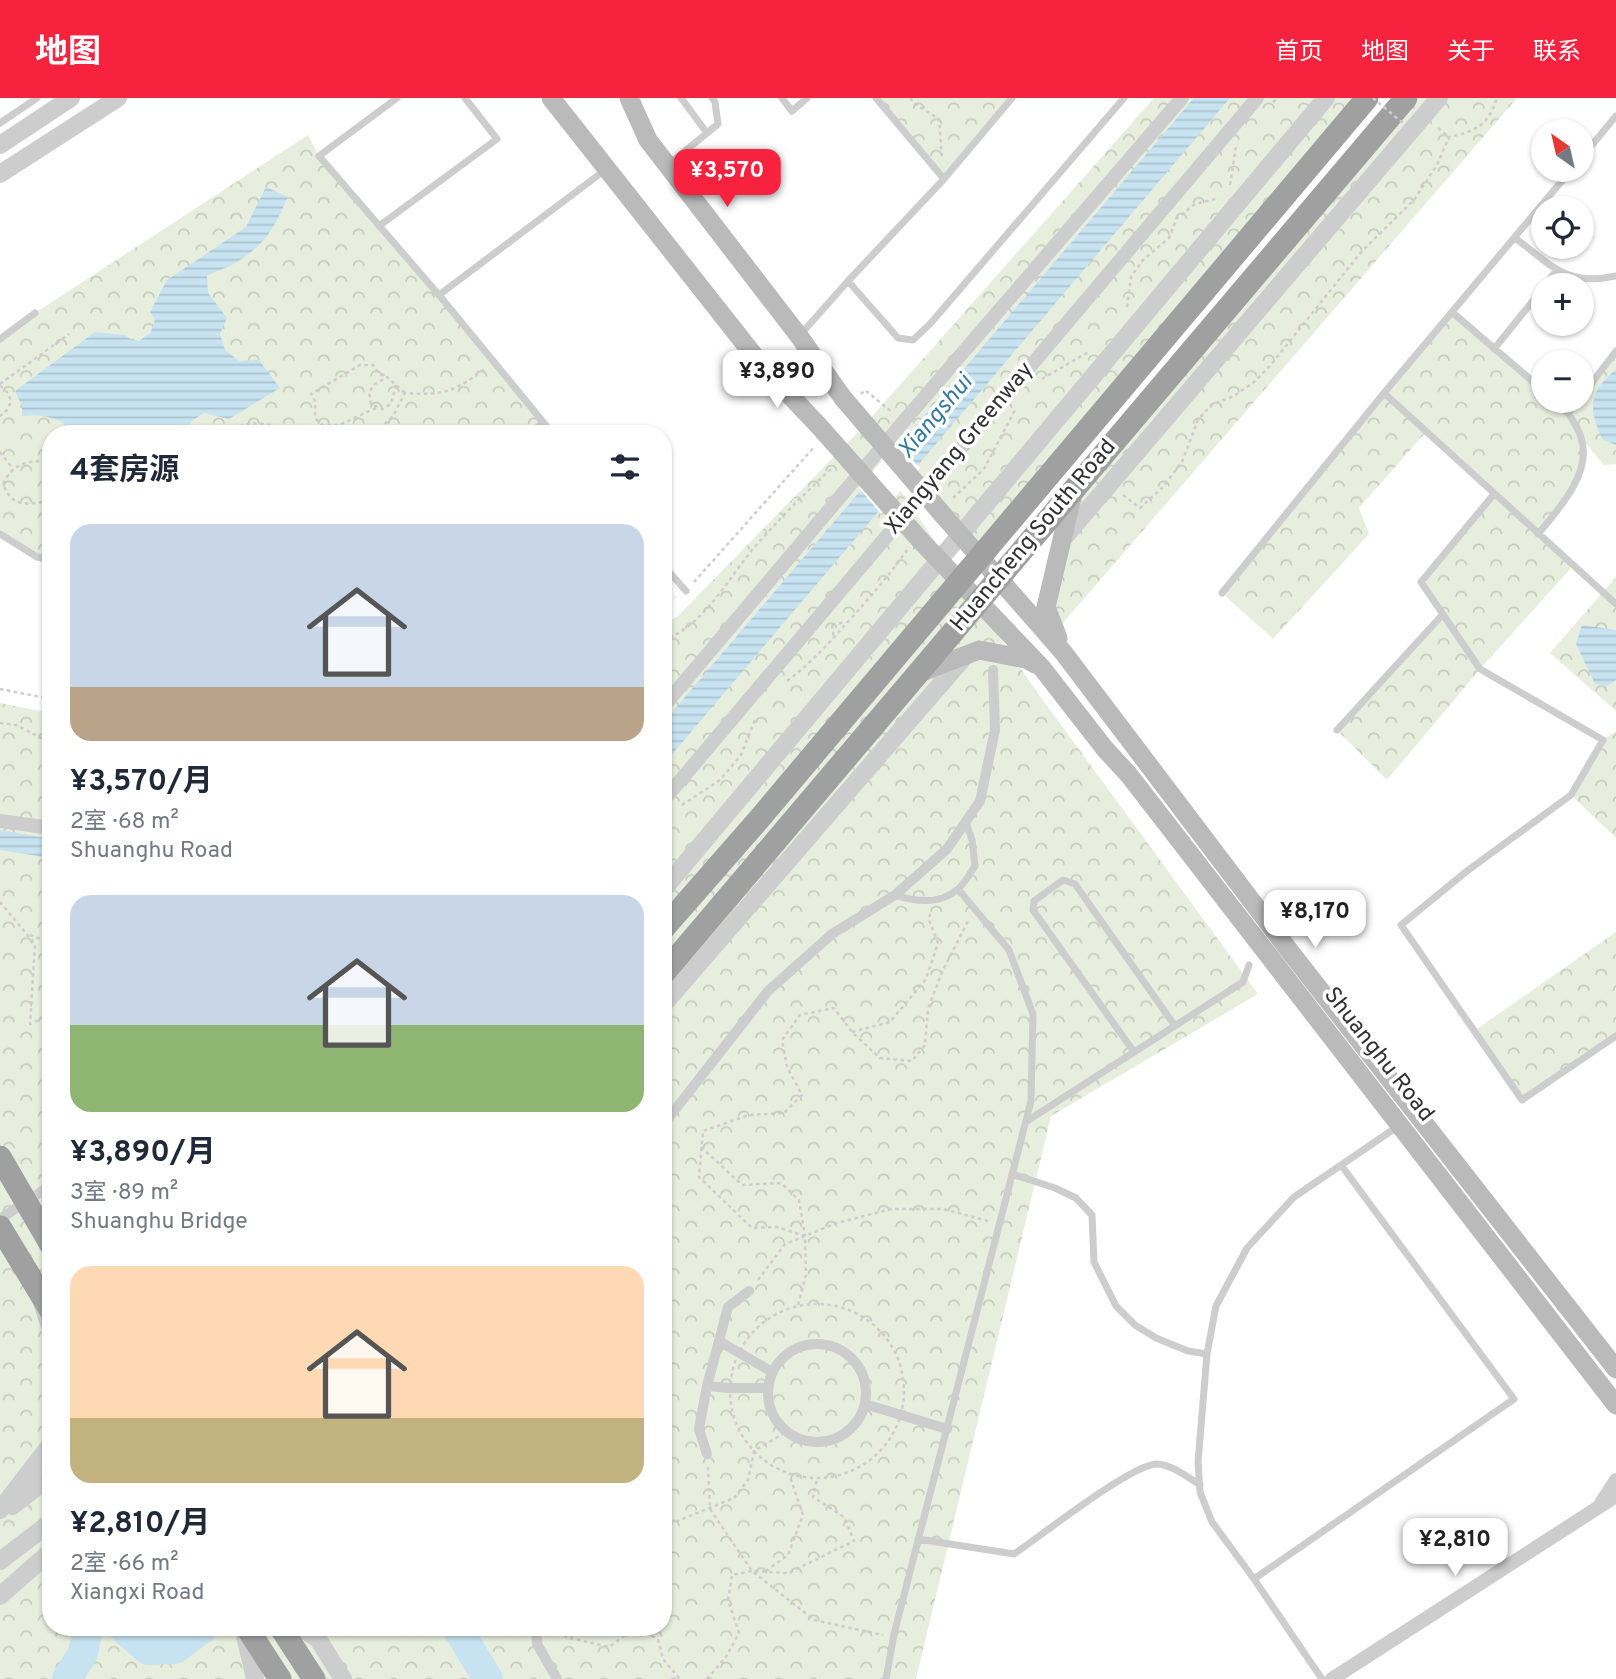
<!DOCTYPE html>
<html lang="zh">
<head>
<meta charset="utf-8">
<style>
	body { margin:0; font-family:Overpass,"Noto Sans SC",sans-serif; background:#f6f6f7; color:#1f2937; height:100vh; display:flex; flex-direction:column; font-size:26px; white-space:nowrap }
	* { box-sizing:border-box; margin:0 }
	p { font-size:23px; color:#747a83 }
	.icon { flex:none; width:38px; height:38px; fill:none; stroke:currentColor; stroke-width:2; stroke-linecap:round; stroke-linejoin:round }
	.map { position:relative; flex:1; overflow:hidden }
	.drawer { position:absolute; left:42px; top:327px; width:630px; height:1211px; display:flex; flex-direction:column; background:#fff; border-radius:28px; box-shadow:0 2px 5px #0004 }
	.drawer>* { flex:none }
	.needle { width:46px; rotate:326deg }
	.fabs { position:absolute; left:1531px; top:21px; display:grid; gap:14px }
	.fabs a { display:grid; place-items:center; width:63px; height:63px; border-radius:50%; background:#fff; box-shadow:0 2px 5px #0004; font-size:35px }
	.price { position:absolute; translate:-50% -60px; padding:0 16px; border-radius:14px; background:#fff; color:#222; font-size:23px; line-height:46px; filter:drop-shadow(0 2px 4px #0008) }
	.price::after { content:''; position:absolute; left:50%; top:42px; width:21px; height:16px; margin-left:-10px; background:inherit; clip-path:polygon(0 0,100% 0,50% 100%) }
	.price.active { background:#f7223e; color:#fff }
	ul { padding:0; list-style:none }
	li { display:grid; align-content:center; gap:14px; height:371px; padding:0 28px }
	li span { display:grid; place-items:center; height:217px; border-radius:21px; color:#555 }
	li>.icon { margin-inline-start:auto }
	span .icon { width:126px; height:126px; fill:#fffc; stroke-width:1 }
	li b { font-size:30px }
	h2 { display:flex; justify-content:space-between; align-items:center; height:84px; padding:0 28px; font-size:30px }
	header { display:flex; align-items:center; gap:42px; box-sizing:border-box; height:98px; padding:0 35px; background:#f7223e; color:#fff }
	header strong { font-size:33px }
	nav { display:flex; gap:38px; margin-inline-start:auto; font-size:24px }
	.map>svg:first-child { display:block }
</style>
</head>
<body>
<header>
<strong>地图</strong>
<nav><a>首页</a><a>地图</a><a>关于</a><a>联系</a></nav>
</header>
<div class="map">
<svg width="1616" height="1581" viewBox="0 0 1616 1581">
	<defs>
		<pattern id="park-crowns" width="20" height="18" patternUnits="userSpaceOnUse" patternTransform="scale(1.75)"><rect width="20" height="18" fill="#e7eedd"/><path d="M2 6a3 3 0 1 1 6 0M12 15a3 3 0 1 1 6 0" fill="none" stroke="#c6ccbe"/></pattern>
		<pattern id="water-rules" width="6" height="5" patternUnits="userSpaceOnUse" patternTransform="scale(1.75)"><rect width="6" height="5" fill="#c7e2f0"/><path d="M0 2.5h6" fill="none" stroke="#abc2ce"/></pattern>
	</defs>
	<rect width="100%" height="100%" fill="#fff"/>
	<path fill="url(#park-crowns)" d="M 876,0 L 1012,0 L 944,81 Z
		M 1154,0 L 1367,0 L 980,460 L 863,337 L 1034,590 L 1258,896 L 1051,1018 L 916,1581 L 0,1581 L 0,605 L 51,615 L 51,1530 L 663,1530 L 663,527 L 678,518 L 860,332 Z
		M 1406,0 L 1517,0 L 1056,533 L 1046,509 L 1074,391 Z
		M 308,37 L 319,58 L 553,336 L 51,336 L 51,462 L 37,459 L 0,436 L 0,241 L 35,215 Z
		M 1452,214 L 1543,293 L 1544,303 L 1554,303 L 1568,315 L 1578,303 L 1582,303 L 1582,298 L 1616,253 L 1616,366 L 1604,367 L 1583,342 L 1581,372 L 1538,436 L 1573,468 L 1480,571 L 1387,682 L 1337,632 L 1442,516 L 1421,484 L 1494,396 L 1426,334 L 1359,410 L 1369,436 L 1273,541 L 1222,495 Z
		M 1616,479 L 1616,613 L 1550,555 Z
		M 1616,633 L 1616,740 L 1571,697 L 1603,642 Z
		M 1616,834 L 1616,938 L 1522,1002 L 1474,933 Z"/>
	<path fill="url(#water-rules)" d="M 1194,0 L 1230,0 L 663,667 L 663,625 Z
		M 266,89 L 288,99 C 273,131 268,144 237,164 C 228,170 217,172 207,178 L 208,195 L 227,220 L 220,236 L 225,252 L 239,263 L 259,262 L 280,290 L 229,321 L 204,315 L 190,324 L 187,336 L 66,336 L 64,325 C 49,318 38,316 22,318 L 22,308 L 15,293 L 95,234 L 125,237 L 130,241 L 139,243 L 151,234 L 155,221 L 150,214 L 167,182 L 246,129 Z
		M 1616,272 L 1616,347 L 1603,342 C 1588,313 1588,293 1616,272 Z
		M 1582,527 L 1616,532 L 1616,582 L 1607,588 L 1595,586 L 1576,546 Z
		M 0,732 L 51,741 L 51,760 L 0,752 Z"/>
	<path fill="#fff" d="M 897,345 L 920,370 L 881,416 L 859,390 Z"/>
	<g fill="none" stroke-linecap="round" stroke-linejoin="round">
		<path stroke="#c7e2f0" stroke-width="30" d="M 123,1530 L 148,1552 L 175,1551 L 203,1530
			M 457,1530 L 488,1581
			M 67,1581 L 83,1555 L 88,1530"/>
		<path stroke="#cdcdcd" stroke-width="2.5" stroke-dasharray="3.5 3.5" stroke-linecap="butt" d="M 910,0 L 915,6 L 939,21 L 942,60
			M 1273,4 L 1279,0
			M 1438,30 L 1449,39
			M 1230,87 L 1236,49
			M 1127,209 L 1131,179 L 1143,162 L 1169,140 L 1177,120 L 1195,106 L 1219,100
			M 1042,281 L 1090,253
			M 0,286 L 69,236
			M 396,287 L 391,306 L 382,311 L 371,306 L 369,294 L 375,286 L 387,279 L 405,295
			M 0,288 C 14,296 13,310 0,318
			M 861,296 L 865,292 L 893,315
			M 376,310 L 339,327 L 322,327 L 315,320 L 315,303 L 311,296 L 360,267 L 373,267 L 377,273 L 387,279
			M 220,336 C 248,322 266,322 294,336
			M 375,336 L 393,318 L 405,295 C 445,298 455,293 486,270
			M 0,354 L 13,371
			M 51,368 L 47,363 C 26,363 12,366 3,386 C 11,407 22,407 43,404 L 51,385
			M 1123,397 L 1140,410 L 1162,390 L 1182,364 L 1198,322 L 1211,307 L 1234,298 L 1254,284 L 1269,269 L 1362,153 L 1414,102 L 1437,67 L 1449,39 C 1476,33 1488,28 1497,0
			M 953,400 L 984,371 L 1015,312
			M 43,404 L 51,410
			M 694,484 L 815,348
			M 663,507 L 675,499
			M 832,527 L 834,541
			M 832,527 L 846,524
			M 663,542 C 703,529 727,482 753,451 C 777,423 804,396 832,370
			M 787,583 C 814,563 834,539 856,515 C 874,494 892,474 907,452
			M 0,591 L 51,601
			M 0,625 L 16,627 L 51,645
			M 682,707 L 720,682 L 741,657 L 756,619
			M 663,726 L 668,717
			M 0,804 L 35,846 L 30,926 L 51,916
			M 30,837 L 51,845
			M 852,934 L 890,924 L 926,881 L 938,845 L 929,822 L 930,815
			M 701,1049 L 742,1087 L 781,1085 L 799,1102 L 805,1138
			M 758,1182 L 785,1146 L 837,1125 L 891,1111 L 943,1111 L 988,1123
			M730 1293a87 87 0 1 1 174 0a87 87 0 1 1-174 0Z
			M 798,1207 L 806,1177 L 805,1138 L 777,1129 L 752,1130 L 699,1079 L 703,1033 L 749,1017 L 784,1015 L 802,997 L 787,969 L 782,942 L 800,917 L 834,910 L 852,934 L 880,960 L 912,963 L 925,947 L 928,911 L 942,874 L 969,821
			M 708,1369 L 710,1411 L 752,1473 L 814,1522 L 883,1537
			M 663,1429 L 734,1400 L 748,1382 L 754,1353 L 786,1334
			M 766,1473 L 788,1457 L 803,1417 L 789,1376
			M 562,1530 L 566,1539 L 609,1549 L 635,1530 L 658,1541 L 663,1561 L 680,1581
			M 707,1581 L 726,1559 L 739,1535 L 728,1502 L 732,1477 L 752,1473 L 788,1475 L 854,1443 L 844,1419 L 813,1399 L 817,1381"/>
		<path stroke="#cdcdcd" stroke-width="7" d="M 397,0 L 319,58 L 439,197 L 605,72
			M 681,0 L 707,35
			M 782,0 L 792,13 L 807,0
			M 876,0 L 944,81 L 1012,0
			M 0,25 L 37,0
			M 1582,59 L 1616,18
			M 668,67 L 718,26 L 715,4 L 712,0
			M 379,128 L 497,41 L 465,0
			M 1515,140 C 1552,167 1565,189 1616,178
			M 848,183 L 944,81
			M 1545,187 L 1557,172
			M 439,197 L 553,336
			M 1452,214 L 1544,293
			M 801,236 L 848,183 L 898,240 L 913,242 L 930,226 L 1124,0
			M 0,241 L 35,215
			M 1494,251 L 1544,189
			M 1384,295 L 1616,506
			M 1582,298 L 1616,253
			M 1554,303 L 1568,315 L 1578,303
			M 528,336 L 544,325
			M 1494,396 L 1421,484 L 1480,571 L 1603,642 L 1571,697 L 1467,773 L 1401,827 L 1522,1002 L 1616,938
			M 0,436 L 37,459 L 51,462
			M 1538,436 C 1558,412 1593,374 1581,340 C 1579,331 1573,323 1568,315
			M 663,467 L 686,493
			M 1222,495 L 1384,295 L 1571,72
			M 1337,632 L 1443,516
			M 895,797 C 916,804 940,807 958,791 C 965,785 970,775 975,768 L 972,742 L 966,724
			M 1134,954 L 1033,812 L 1034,803 L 1063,782 L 1075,786 L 1175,928
			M 1027,1023 L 1243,884 L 1249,867
			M 1012,1076 L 1055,1090 L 1076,1100 L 1092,1117 L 1094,1164 L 1116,1208 L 1135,1227 L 1156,1240 L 1188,1253 L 1207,1256 L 1216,1208 L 1247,1150 L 1294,1099 L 1397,1029
			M 1207,1256 L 1198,1364 L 1200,1394 L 1212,1424 L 1254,1481 L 1514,1301 L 1341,1067
			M 918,1441 L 1014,1456 C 1041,1438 1129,1368 1156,1366 C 1171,1366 1188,1379 1200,1387
			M 1254,1481 L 1322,1581
			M 886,1581 L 894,1536 L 1031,1003 L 1033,916 L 1009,852 L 958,791"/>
		<path stroke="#cdcdcd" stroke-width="10" d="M 663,1027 L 768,893 L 832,836 L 895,797 L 947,751 L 980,703 L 995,632 L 993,572
			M 0,1121 L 51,1087
			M 749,1193 L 728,1209 L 719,1243 L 772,1274
			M768 1295a49 49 0 1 1 98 0a49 49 0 1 1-98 0Z
			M 707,1288 L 719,1243
			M 865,1306 L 947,1331
			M 707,1356 L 699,1331 L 707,1288 L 729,1290 L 768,1290
			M 536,1530 L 537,1546 L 557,1581"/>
		<path stroke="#cdcdcd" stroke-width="14" d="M 663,609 L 904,323 L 1182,0
			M 663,703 L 1257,0
			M 0,723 L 51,730
			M 1601,1405 L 1616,1382
			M 1332,1581 L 1616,1398"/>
		<path stroke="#cdcdcd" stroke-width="18" d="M 0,47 L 71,0
			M 0,76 L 118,0
			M 1062,442 L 1439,0
			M 663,792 L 1326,0
			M 663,907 L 966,557
			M 41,1202 L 51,1232
			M 12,1408 L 51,1378
			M 0,1412 L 51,1346
			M 0,1463 L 51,1424
			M 0,1498 L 51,1453
			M 301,1530 L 318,1541 L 343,1581
			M 244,1533 L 255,1581"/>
		<path stroke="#bababa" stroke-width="19" d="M 551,0 L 764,270 L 818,327
			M 629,0 L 648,42 L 799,238 L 843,300
			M 943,417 L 1063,554 L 1288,851 L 1616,1271
			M 921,443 L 1042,570 L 1105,651 L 1129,677 L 1616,1307
			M 1058,540 L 1046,509 L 1074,391
			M 917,576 L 979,552 L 1026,561 L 1035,566"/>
		<path stroke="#a0a0a0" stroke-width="23" d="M 663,831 L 760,720 L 1367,0
			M 663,876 L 1406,0
			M 0,1059 L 51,1147
			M 0,1129 L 51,1213
			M 247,1530 L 280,1581
			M 281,1530 L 314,1581"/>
		<path stroke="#cdcdcd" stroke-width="2.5" stroke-dasharray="3.5 3.5" stroke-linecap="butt" d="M 1373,0 L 1415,35"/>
		<path stroke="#bababa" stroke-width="19" d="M 843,300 L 943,417
			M 818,327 L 921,443"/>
	</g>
	<g text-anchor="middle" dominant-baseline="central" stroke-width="7" stroke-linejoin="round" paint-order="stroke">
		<g font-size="23" fill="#303030" stroke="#fff">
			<text transform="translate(960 351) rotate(-50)">Xiangyang Greenway</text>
			<text transform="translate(1034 438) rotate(-50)">Huancheng South Road</text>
			<text transform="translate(1378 957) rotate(52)">Shuanghu Road</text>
		</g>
		<g font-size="24" font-style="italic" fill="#35799b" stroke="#fff">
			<text transform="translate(936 319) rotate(-50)">Xiangshui</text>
		</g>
	</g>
</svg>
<div class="fabs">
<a><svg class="needle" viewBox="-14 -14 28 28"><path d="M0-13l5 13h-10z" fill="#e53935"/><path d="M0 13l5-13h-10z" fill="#747a83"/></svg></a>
<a><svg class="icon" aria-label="locate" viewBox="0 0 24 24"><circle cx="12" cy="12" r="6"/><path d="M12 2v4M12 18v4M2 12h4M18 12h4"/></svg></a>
<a>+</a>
<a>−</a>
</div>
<b class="price active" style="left:727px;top:111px">¥3,570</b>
<b class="price" style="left:777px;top:312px">¥3,890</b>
<b class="price" style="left:1315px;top:852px">¥8,170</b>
<b class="price" style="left:1455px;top:1480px">¥2,810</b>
<section class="drawer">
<h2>4套房源<svg class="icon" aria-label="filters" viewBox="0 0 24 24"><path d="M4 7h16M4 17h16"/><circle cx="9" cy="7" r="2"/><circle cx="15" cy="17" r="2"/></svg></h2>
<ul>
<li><span style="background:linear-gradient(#c9d6e8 75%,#b9a48a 0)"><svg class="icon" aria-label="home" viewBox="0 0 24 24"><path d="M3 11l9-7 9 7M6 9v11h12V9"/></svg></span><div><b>¥3,570/月</b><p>2室 · 68 m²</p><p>Shuanghu Road</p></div></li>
<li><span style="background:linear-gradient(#c9d6e8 60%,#8fb573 0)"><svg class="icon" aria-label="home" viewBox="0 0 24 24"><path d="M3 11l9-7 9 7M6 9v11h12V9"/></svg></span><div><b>¥3,890/月</b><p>3室 · 89 m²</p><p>Shuanghu Bridge</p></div></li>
<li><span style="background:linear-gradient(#ffd9b3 70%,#c2b280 0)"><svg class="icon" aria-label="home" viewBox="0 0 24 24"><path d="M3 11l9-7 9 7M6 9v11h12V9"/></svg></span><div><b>¥2,810/月</b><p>2室 · 66 m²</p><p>Xiangxi Road</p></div></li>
</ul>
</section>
</div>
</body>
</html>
